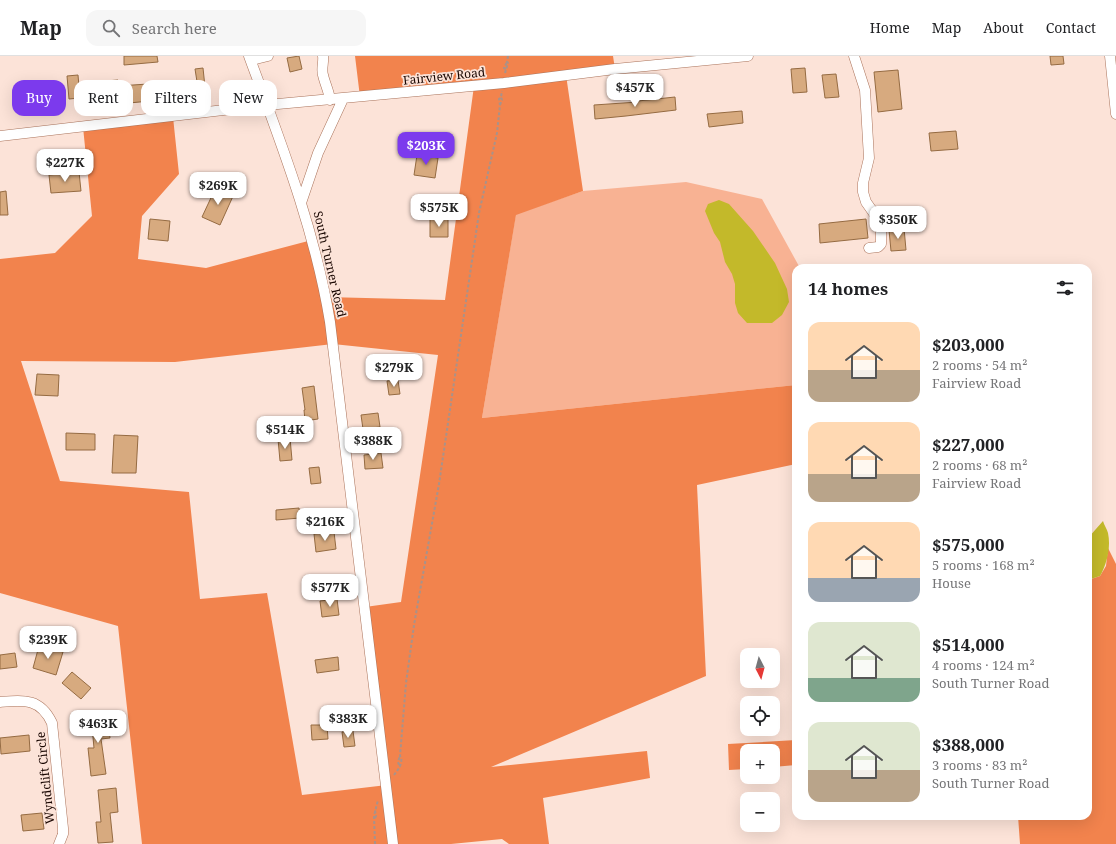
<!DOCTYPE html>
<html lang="en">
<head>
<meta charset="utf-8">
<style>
	body { margin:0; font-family:"Noto Serif",serif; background:#f6f6f6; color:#202124; height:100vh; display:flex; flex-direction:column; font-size:15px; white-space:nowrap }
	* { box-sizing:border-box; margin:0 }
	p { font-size:13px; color:#757577 }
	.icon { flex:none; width:22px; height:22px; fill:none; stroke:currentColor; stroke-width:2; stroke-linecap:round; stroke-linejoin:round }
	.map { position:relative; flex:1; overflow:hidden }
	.drawer { position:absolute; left:792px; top:208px; width:300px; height:556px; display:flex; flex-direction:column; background:#fff; border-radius:12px; box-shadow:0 4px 16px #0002 }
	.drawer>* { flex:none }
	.hud { position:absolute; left:12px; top:24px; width:380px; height:36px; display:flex; gap:8px }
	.needle { width:26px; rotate:174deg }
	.fabs { position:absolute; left:740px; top:592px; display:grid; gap:8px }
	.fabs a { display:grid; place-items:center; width:40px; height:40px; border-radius:8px; background:#fff; box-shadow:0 4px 16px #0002; font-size:20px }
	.price { position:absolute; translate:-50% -34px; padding:0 9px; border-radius:8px; background:#fff; color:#222; font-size:13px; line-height:26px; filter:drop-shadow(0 1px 2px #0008) }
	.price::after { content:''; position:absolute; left:50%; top:24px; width:12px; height:9px; margin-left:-6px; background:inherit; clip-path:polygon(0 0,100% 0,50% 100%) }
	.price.selected { background:#7c3aed; color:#fff }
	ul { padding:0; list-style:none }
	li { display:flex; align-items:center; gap:12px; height:100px; padding:0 16px }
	li span { display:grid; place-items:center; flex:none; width:112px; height:80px; border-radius:12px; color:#555 }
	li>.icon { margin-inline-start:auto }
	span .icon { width:48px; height:48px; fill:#fffc; stroke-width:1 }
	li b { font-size:17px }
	h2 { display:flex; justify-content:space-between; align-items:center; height:48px; padding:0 16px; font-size:17px }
	.tag { padding:0 14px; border-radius:12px; background:#fff; box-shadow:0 4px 16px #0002; font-size:14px; line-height:36px }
	.tag.selected { background:#7c3aed; color:#fff }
	header { display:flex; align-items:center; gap:24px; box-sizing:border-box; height:56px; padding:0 20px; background:#fff; border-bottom:1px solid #e0e0e0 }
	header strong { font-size:19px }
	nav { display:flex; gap:22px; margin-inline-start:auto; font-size:14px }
	.search { width:280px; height:36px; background:#f6f6f6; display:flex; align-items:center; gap:10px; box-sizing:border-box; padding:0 14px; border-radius:12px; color:#757577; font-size:15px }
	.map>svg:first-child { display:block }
</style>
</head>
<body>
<header>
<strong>Map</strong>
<div class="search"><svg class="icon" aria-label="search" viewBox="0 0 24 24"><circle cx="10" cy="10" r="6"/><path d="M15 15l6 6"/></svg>Search here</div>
<nav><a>Home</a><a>Map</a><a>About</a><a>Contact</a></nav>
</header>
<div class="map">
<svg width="1116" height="788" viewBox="0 0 1116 788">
	<rect width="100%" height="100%" fill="#fce3d8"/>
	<path fill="#f8b293" d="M 686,126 L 762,143 L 800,212 L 796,212 L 796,329 L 482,362 L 516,158 L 583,135 Z"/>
	<path fill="#f2834d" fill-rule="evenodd" d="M 355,0 L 613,0 L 615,13 L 566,19 L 583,135 L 516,159 L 482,362 L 796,329 L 796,408 L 697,429 L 706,620 L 491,711 L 647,695 L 650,722 L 543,742 L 549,788 L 509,788 L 502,783 L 451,788 L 142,788 L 118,570 L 0,537 L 0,203 L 55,197 L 92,160 L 83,71 L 173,61 L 179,118 L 142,160 L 138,203 L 206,212 L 312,184 L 326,241 L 445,244 L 474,30 L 360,41 ZM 333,288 L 438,299 L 401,546 L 365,551 L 387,729 L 302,739 L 267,537 L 200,543 L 189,436 L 60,425 L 21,305 L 175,306 Z
		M 1108,492 L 1116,508 L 1116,788 L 1020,788 L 1018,760 L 1088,760 L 1088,524 L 1100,520 L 1106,510 Z
		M 796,684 L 796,709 L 773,711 L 773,695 L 747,695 L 747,713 L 729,714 L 728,688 Z"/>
	<path fill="#c3b92a" d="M 719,144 L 729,148 L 753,175 L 775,207 L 787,233 L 789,246 L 782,259 L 772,267 L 747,267 L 738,257 L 735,247 L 735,228 L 732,218 L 725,206 L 720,186 L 714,177 L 705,155 L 708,148 Z
		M 1103,465 C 1104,469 1107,473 1108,477 C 1111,491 1107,508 1100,520 L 1088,524 L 1088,482 Z"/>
	<path fill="#d7aa7f" stroke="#956b42" d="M 124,0 L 157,0 L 158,6 L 124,9 Z
		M 299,0 L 302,13 L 290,16 L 287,2 Z
		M 1050,0 L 1063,0 L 1064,8 L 1051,9 Z
		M 203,12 L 205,31 L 198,32 L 195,13 Z
		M 805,12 L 807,36 L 793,37 L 791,13 Z
		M 898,14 L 902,53 L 878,56 L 874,16 Z
		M 836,18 L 839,41 L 825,42 L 822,19 Z
		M 78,19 L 80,42 L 69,43 L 67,20 Z
		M 118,24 L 118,30 L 148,28 L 150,45 L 108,49 L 106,25 Z
		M 675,41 L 676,54 L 626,60 L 595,63 L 594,49 L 638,46 L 638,45 Z
		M 742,55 L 743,67 L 709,71 L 707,58 Z
		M 956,75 L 958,93 L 931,95 L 929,77 Z
		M 417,99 L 438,102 L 435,122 L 414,119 Z
		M 79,116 L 81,135 L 51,137 L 49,119 Z
		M 216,131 L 234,138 L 220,169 L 202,161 Z
		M 6,135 L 8,159 L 0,159 L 0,136 Z
		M 150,163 L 170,165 L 168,185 L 148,183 Z
		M 430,163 L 448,163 L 448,181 L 430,181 Z
		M 866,163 L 868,182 L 820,187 L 819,168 Z
		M 904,172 L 906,194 L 891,195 L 889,174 Z
		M 37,318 L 59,319 L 58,340 L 35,339 Z
		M 398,324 L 400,338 L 389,339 L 387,325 Z
		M 314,330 L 318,363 L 305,365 L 304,354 L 305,354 L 302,332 Z
		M 378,357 L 380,371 L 363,373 L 361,359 Z
		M 66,377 L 95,378 L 95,394 L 66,394 Z
		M 114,379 L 138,380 L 136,417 L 112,417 Z
		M 290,382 L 292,404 L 280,405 L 278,383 Z
		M 381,397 L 383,412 L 365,413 L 364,399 Z
		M 319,411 L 321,427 L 311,428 L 309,412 Z
		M 299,452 L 300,462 L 276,464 L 276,454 Z
		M 334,476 L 336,493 L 316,496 L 314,478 Z
		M 337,543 L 339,559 L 322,561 L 320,545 Z
		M 39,590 L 63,596 L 56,619 L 33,612 Z
		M 15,597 L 17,611 L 0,613 L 0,599 Z
		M 338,601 L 339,614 L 317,617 L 315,604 Z
		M 72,616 L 91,632 L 81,643 L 62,627 Z
		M 107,658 L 110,682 L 101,683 L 106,718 L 91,720 L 88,692 L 94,692 L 91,660 Z
		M 311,669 L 327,669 L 328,683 L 312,684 Z
		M 353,675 L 355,690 L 344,691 L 342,676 Z
		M 29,679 L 30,695 L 1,698 L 0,682 Z
		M 116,732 L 118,756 L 110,757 L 113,786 L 98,787 L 96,766 L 101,766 L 98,734 Z
		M 42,757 L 44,773 L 23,775 L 21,759 Z"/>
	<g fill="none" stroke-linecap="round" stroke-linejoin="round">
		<g stroke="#aa735b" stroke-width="11">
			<path id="minor" d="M 249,0 C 281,87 315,174 330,266 L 393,788
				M 323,0 C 324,6 321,13 323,19 C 325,28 329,35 330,44
				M 854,0 L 865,34 L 869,102 L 863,127 L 863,136 L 866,146 L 878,163 L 881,172 L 881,188 L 878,191 L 869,192
				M 1110,0 L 1116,58
				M 251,4 L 268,0
				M 0,80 L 267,49 L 504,27 L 615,13 L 748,0
				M 301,147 L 318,97 L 343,43
				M 0,646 C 24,644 40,642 52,667 L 63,772 L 63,778 L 59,788"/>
		</g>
		<path stroke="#a99289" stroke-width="2" stroke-dasharray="3 2" stroke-linecap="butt" d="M 506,13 L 504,12 L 507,6
			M 505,17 L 508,7 L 507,6 L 508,0
			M 500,49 L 502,44 L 501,41
			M 399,709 L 398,706 L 400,700
			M 394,719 C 398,714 404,706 400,700 L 406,627 L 414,569 L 439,428 L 479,157 L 497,77 L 500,49 L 499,43 L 501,41 L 502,35
			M 375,762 L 376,760 L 375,754
			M 375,788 L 374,760 L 378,744"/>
		<use href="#minor" stroke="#fff" stroke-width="10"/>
	</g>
	<g text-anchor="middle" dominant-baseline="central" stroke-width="3.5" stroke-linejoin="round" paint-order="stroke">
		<g font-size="12" fill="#190601" stroke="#fce3d8">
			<text transform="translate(444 20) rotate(-6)">Fairview Road</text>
			<text transform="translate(330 208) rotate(77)">South Turner Road</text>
			<text transform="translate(45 722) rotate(-96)">Wyndclift Circle</text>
		</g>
	</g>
</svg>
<div class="fabs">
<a><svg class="needle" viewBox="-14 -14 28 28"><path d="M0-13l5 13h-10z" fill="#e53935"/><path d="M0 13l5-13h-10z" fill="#757577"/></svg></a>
<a><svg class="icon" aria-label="locate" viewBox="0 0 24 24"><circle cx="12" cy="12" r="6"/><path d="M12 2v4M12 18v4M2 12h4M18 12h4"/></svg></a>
<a>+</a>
<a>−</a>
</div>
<b class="price" style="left:635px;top:52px">$457K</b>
<b class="price selected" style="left:426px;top:110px">$203K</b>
<b class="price" style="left:65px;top:127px">$227K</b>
<b class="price" style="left:218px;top:150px">$269K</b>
<b class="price" style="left:439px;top:172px">$575K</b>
<b class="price" style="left:898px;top:184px">$350K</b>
<b class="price" style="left:394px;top:332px">$279K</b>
<b class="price" style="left:285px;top:394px">$514K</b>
<b class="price" style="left:373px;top:405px">$388K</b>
<b class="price" style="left:325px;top:486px">$216K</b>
<b class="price" style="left:330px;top:552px">$577K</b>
<b class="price" style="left:48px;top:604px">$239K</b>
<b class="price" style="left:348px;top:683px">$383K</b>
<b class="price" style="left:98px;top:688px">$463K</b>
<div class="hud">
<a class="tag selected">Buy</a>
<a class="tag">Rent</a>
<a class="tag">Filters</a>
<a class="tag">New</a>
</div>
<section class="drawer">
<h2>14 homes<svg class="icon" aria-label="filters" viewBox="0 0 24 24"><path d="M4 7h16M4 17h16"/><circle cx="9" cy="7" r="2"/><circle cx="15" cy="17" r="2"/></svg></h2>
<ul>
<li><span style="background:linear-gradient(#ffd9b3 60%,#b9a48a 0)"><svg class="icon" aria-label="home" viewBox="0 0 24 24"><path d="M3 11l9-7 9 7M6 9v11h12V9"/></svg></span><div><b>$203,000</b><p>2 rooms · 54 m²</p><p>Fairview Road</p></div></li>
<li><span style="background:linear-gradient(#ffd9b3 65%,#b9a48a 0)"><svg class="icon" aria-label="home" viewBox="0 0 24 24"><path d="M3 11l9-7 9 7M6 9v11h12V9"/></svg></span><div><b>$227,000</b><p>2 rooms · 68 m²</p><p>Fairview Road</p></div></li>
<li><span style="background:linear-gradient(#ffd9b3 70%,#9aa5b1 0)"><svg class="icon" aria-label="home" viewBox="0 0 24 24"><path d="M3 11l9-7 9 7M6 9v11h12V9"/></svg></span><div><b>$575,000</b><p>5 rooms · 168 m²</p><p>House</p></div></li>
<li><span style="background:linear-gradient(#dfe7d0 70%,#7fa58c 0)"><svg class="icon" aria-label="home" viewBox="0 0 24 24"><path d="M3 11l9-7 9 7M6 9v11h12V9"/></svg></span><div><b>$514,000</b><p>4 rooms · 124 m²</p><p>South Turner Road</p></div></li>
<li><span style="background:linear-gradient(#dfe7d0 60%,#b9a48a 0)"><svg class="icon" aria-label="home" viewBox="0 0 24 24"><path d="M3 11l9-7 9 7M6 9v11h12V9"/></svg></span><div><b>$388,000</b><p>3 rooms · 83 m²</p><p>South Turner Road</p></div></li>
</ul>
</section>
</div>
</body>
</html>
